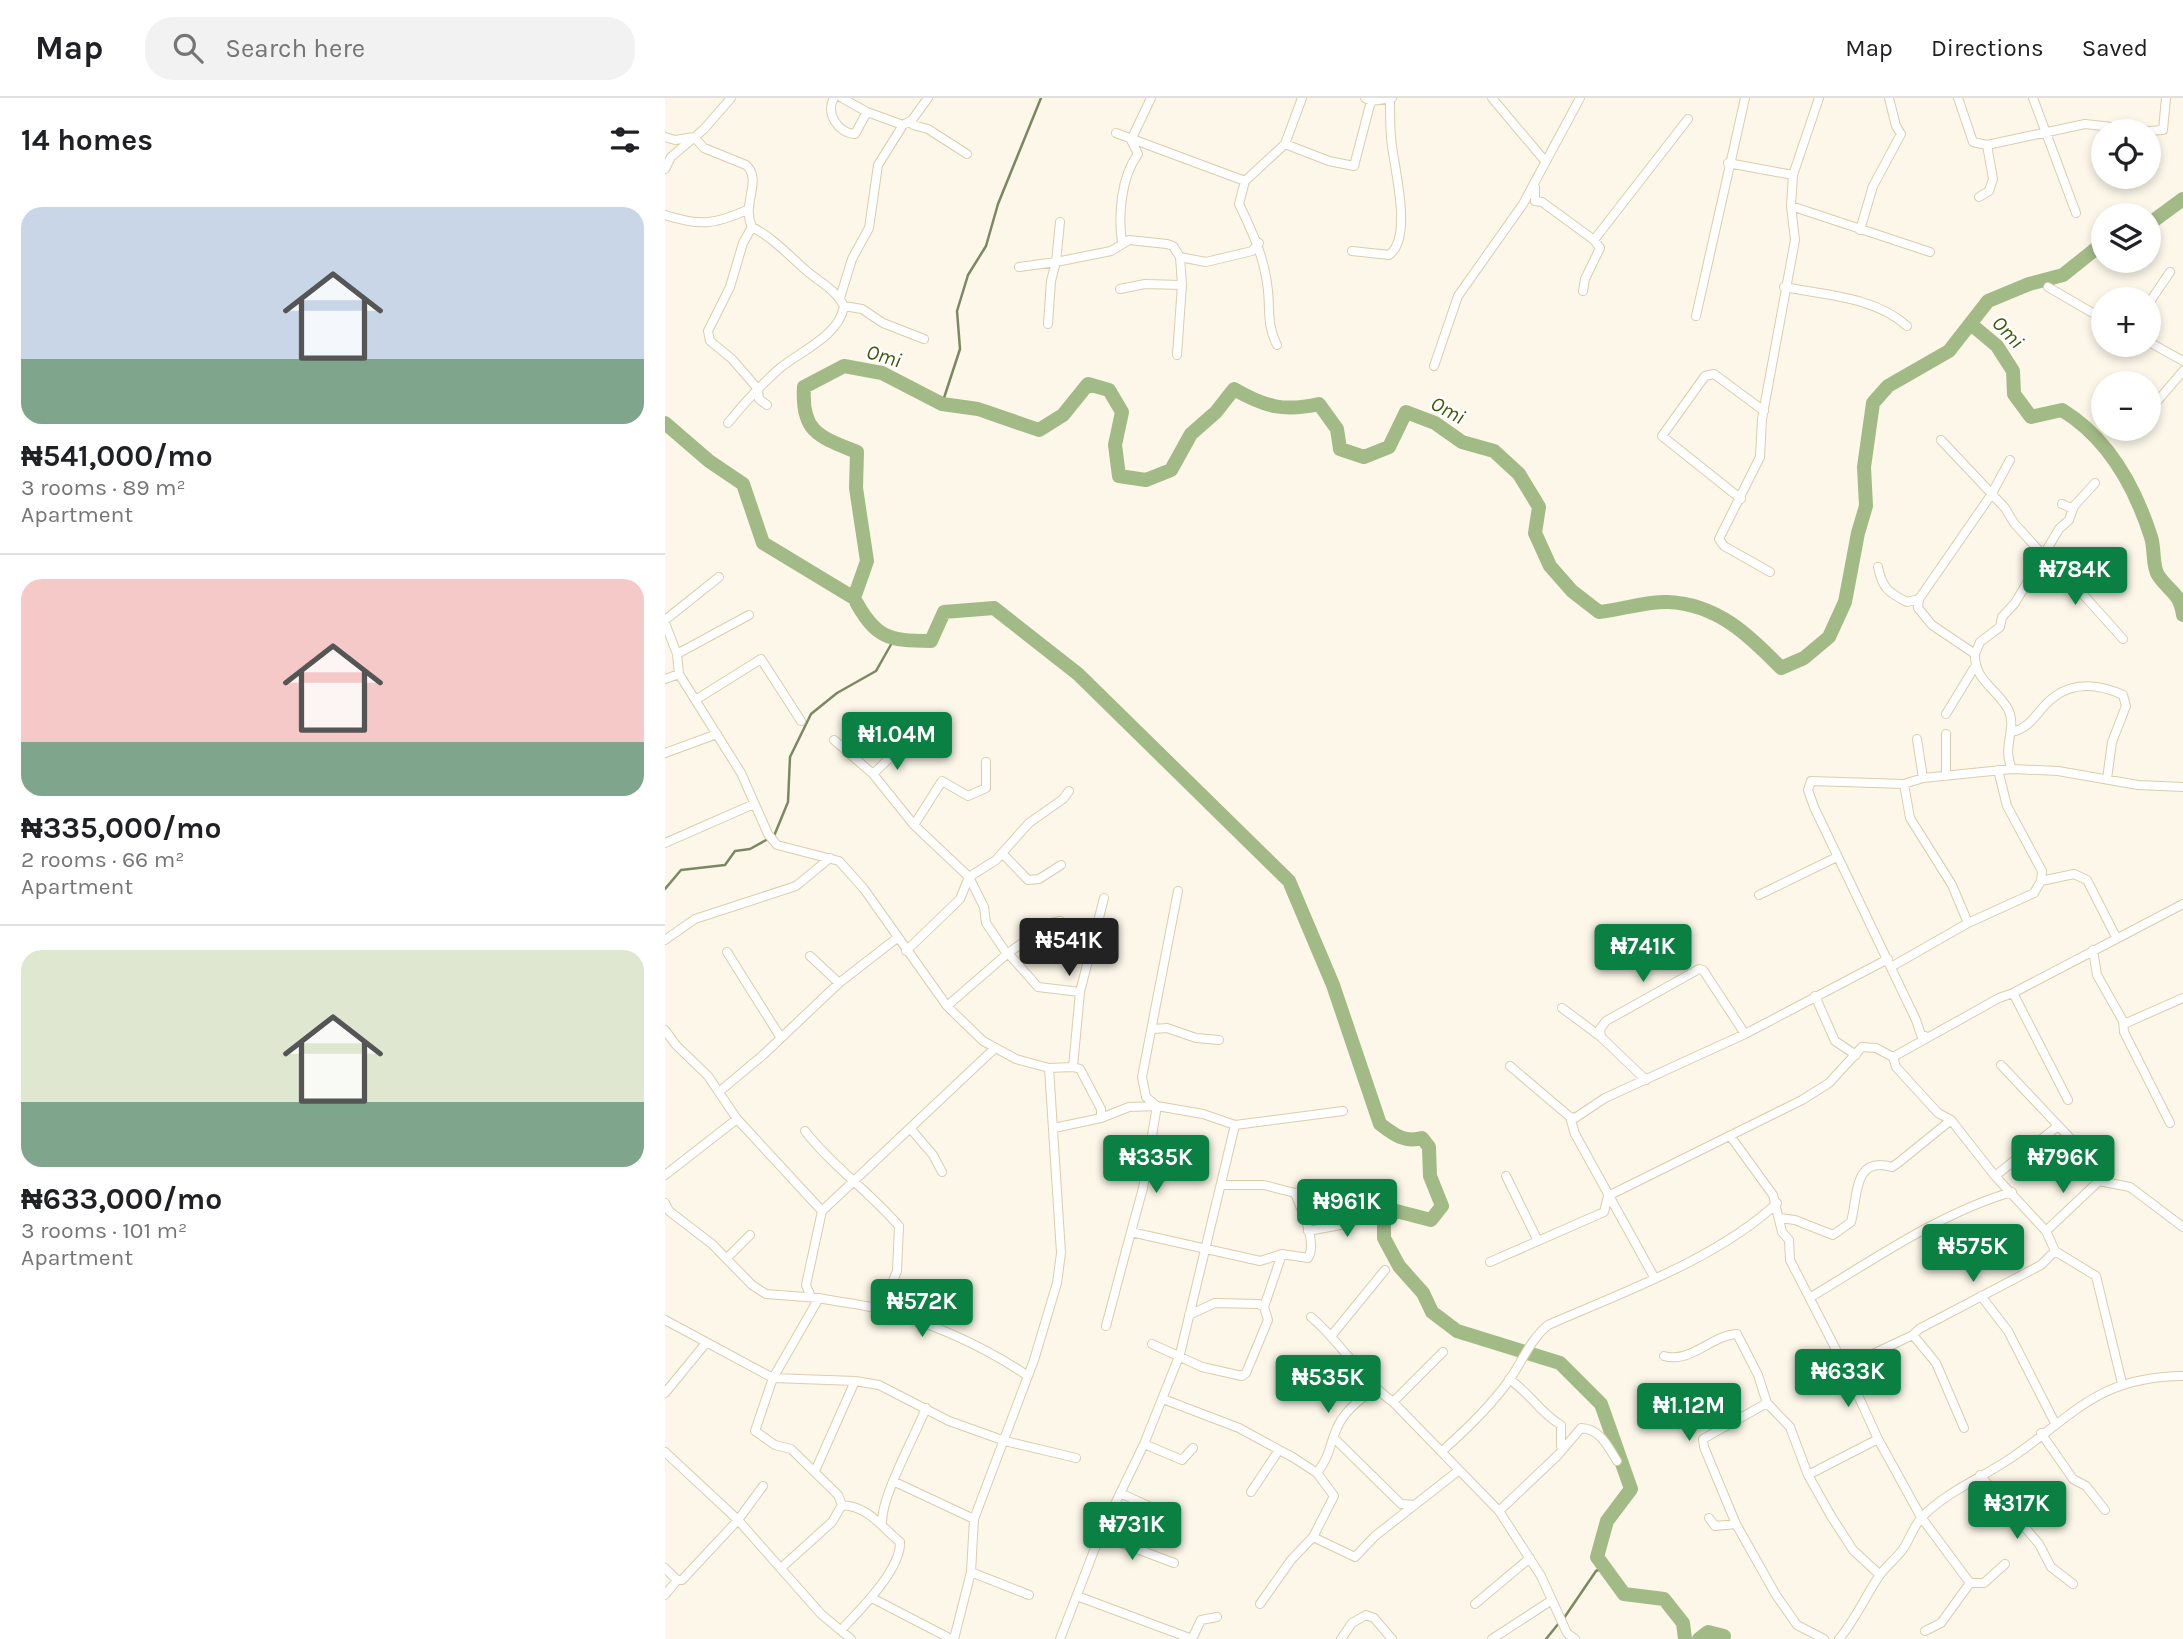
<!DOCTYPE html>
<html lang="en">
<head>
<meta charset="utf-8">
<style>
	body { margin:0; font-family:Karla,sans-serif; background:#f2f2f2; color:#202124; height:100vh; display:flex; flex-direction:column; font-size:26px; white-space:nowrap }
	* { box-sizing:border-box; margin:0 }
	p { font-size:23px; color:#757577 }
	.icon { flex:none; width:38px; height:38px; fill:none; stroke:currentColor; stroke-width:2; stroke-linecap:round; stroke-linejoin:round }
	.map { position:relative; flex:1; overflow:hidden }
	.drawer { display:flex; flex-direction:column; background:#fff; width:665px }
	.drawer>* { flex:none }
	.fabs { position:absolute; left:1426px; top:21px; display:grid; gap:14px }
	.fabs a { display:grid; place-items:center; width:70px; height:70px; border-radius:50%; background:#fff; box-shadow:0 4px 10px #0003; font-size:35px }
	.price { position:absolute; translate:-50% -60px; padding:0 16px; border-radius:7px; background:#0b8043; color:#fff; font-size:23px; line-height:46px; filter:drop-shadow(0 2px 4px #0008) }
	.price::after { content:''; position:absolute; left:50%; top:42px; width:21px; height:16px; margin-left:-10px; background:inherit; clip-path:polygon(0 0,100% 0,50% 100%) }
	.price.current { background:#222; color:#fff }
	ul { padding:0; list-style:none }
	li { display:grid; align-content:center; gap:14px; height:371px; padding:0 21px }
	li+li { border-top:2px solid #e0e0e0 }
	li span { display:grid; place-items:center; height:217px; border-radius:21px; color:#555 }
	li>.icon { margin-inline-start:auto }
	span .icon { width:126px; height:126px; fill:#fffc; stroke-width:1 }
	li b { font-size:30px }
	h2 { display:flex; justify-content:space-between; align-items:center; height:84px; padding:0 21px; font-size:30px }
	header { display:flex; align-items:center; gap:42px; box-sizing:border-box; height:98px; padding:0 35px; background:#fff; border-bottom:2px solid #e0e0e0 }
	header strong { font-size:33px }
	nav { display:flex; gap:38px; margin-inline-start:auto; font-size:24px }
	.search { width:490px; height:63px; background:#f2f2f2; display:flex; align-items:center; gap:18px; box-sizing:border-box; padding:0 24px; border-radius:28px; color:#757577; font-size:26px }
	main { display:flex; flex:1; min-height:0 }
	.map>svg:first-child { display:block }
</style>
</head>
<body>
<header>
<strong>Map</strong>
<div class="search"><svg class="icon" aria-label="search" viewBox="0 0 24 24"><circle cx="10" cy="10" r="6"/><path d="M15 15l6 6"/></svg>Search here</div>
<nav><a>Map</a><a>Directions</a><a>Saved</a></nav>
</header>
<main>
<section class="drawer">
<h2>14 homes<svg class="icon" aria-label="filters" viewBox="0 0 24 24"><path d="M4 7h16M4 17h16"/><circle cx="9" cy="7" r="2"/><circle cx="15" cy="17" r="2"/></svg></h2>
<ul>
<li><span style="background:linear-gradient(#c9d6e8 70%,#7fa58c 0)"><svg class="icon" aria-label="home" viewBox="0 0 24 24"><path d="M3 11l9-7 9 7M6 9v11h12V9"/></svg></span><div><b>₦541,000/mo</b><p>3 rooms · 89 m²</p><p>Apartment</p></div></li>
<li><span style="background:linear-gradient(#f6c9c9 75%,#7fa58c 0)"><svg class="icon" aria-label="home" viewBox="0 0 24 24"><path d="M3 11l9-7 9 7M6 9v11h12V9"/></svg></span><div><b>₦335,000/mo</b><p>2 rooms · 66 m²</p><p>Apartment</p></div></li>
<li><span style="background:linear-gradient(#dfe7d0 70%,#7fa58c 0)"><svg class="icon" aria-label="home" viewBox="0 0 24 24"><path d="M3 11l9-7 9 7M6 9v11h12V9"/></svg></span><div><b>₦633,000/mo</b><p>3 rooms · 101 m²</p><p>Apartment</p></div></li>
</ul>
</section>
<div class="map">
<svg width="1518" height="1541" viewBox="0 0 1518 1541">
	<rect width="100%" height="100%" fill="#fcf7e9"/>
	<g fill="none" stroke-linecap="round" stroke-linejoin="round">
		<path stroke="#7a8961" stroke-width="2.5" d="M 277,306 L 295,251 L 292,213 L 303,177 L 321,148 L 333,106 L 376,0
			M 109,738 L 123,704 L 125,659 L 146,616 L 172,595 L 211,573 L 228,543
			M 0,791 L 16,772 L 60,767 L 70,753 L 85,751 L 103,741
			M 899,1520 L 931,1473 L 940,1469
			M 881,1541 L 894,1525"/>
		<path stroke="#a2ba86" stroke-width="14" d="M 1484,126 L 1518,101
			M 1307,227 L 1332,248 L 1348,273 L 1349,296 L 1366,319 L 1397,312 C 1443,340 1470,389 1486,439 C 1490,451 1487,467 1493,477 C 1504,494 1515,494 1518,517
			M 0,325 L 44,363 L 78,386 L 98,445 L 189,500 L 202,463 L 191,390 L 192,354 C 154,339 136,334 139,289 L 179,268 L 217,275 L 277,306 L 313,311 L 374,332 L 398,317 L 423,286 L 444,292 L 457,314 L 450,347 L 454,378 L 481,382 L 506,372 L 526,336 L 551,314 L 569,291 C 600,309 619,314 654,306 L 672,331 L 675,351 L 699,359 L 724,349 L 741,314 L 770,325 L 797,344 L 829,353 L 854,376 L 874,409 L 870,435 L 885,468 L 907,493 L 934,514 C 956,512 981,503 1003,504 C 1052,506 1084,537 1116,570 L 1139,560 L 1164,539 L 1180,504 L 1193,435 L 1201,408 L 1199,369 L 1208,305 L 1223,288 L 1284,253 L 1323,203 L 1364,186 L 1398,177 L 1438,145
			M 189,500 C 210,540 223,543 266,543 L 279,514 L 329,510 L 413,576 L 624,783 L 668,887 L 715,1026 C 728,1036 739,1045 757,1040 L 764,1049 L 765,1078 L 777,1108 L 766,1122 L 731,1113 L 719,1123 L 719,1140 L 734,1168 L 758,1195 L 767,1214 L 792,1233 L 895,1265 L 936,1306 L 966,1391 L 942,1423 L 932,1459 L 959,1496 L 999,1501 L 1018,1525 L 1020,1541
			M 1034,1541 L 1043,1534 L 1059,1538 L 1058,1541"/>
		<g stroke="#dbcdac" stroke-width="10">
			<path id="street" d="M 169,0 C 160,15 173,35 190,36 L 202,14
				M 177,0 L 202,14 L 238,27 L 247,22 L 263,0
				M 700,0 L 706,3 L 727,0
				M 827,0 L 880,63
				M 1293,0 L 1308,44 L 1322,47 L 1328,81 L 1324,93 L 1314,99
				M 1368,0 L 1411,115
				M 247,22 L 248,27 L 263,31 L 302,56
				M 1484,33 L 1498,32 L 1501,0
				M 451,35 L 580,83 L 620,46 L 637,0
				M 0,39 L 10,42 L 29,39 L 39,50 L 81,67 C 98,82 76,106 87,129 C 110,141 124,158 143,174 C 156,185 171,192 179,208 C 175,237 136,253 115,270 C 96,287 79,305 63,325
				M 620,46 L 664,63 L 689,68 L 706,3
				M 1322,47 L 1420,26 L 1483,33
				M 1063,65 L 1128,77
				M 0,71 L 6,59 L 39,31 L 66,0
				M 580,83 L 574,106 C 588,135 600,161 603,193 C 605,213 602,228 612,247
				M 870,89 L 870,103 L 877,104 L 929,142
				M 1207,90 L 1236,36 L 1231,28 L 1224,0
				M 1126,108 L 1265,154
				M 0,117 C 35,128 48,127 82,112
				M 395,124 L 391,164 L 446,153 L 464,142 L 502,146 L 508,148 L 515,159 L 541,164 L 587,153 L 594,145
				M 87,129 L 78,145 L 65,189 L 43,233 L 45,243 L 67,261 L 93,291 L 94,301 L 102,307
				M 1195,132 L 1208,88
				M 457,144 C 453,117 456,79 473,56 L 466,42 L 486,0
				M 687,153 L 724,157 C 749,139 728,67 726,40 C 725,28 725,15 725,2
				M 354,169 L 391,164 L 386,183 L 383,226
				M 1119,189 C 1161,197 1210,199 1242,228
				M 1383,189 L 1438,221
				M 455,191 L 480,186 L 517,187
				M 918,193 L 920,181 L 935,150 L 929,142 L 1023,21
				M 175,200 L 187,161 L 204,130 L 213,67 L 238,27
				M 1484,205 L 1505,174
				M 179,208 L 197,211 L 218,225 L 259,241
				M 1031,218 L 1080,0
				M 1484,244 L 1518,263
				M 512,257 L 517,187 L 515,159
				M 769,268 L 793,198 L 858,106 L 915,0
				M 1489,307 L 1518,273
				M 1276,342 L 1340,410 L 1349,425 L 1378,457 L 1389,464 L 1458,541
				M 1076,401 L 997,338 L 1040,278 L 1049,276 L 1099,313
				M 1397,406 L 1408,411
				M 1213,469 C 1217,490 1224,495 1242,504 L 1254,501 L 1253,510 L 1267,527 L 1310,556 C 1309,582 1331,590 1343,611 C 1353,631 1336,648 1347,671
				M 1105,474 L 1059,448 L 1054,441 L 1095,359 L 1097,321 L 1130,142 L 1126,108 L 1128,77 L 1154,0
				M 1254,501 L 1326,397 L 1345,362
				M 0,522 L 54,479
				M 0,525 L 12,556 L 14,576 L 76,675 L 103,736 L 112,747 L 174,763 L 199,791 L 282,908 L 318,943 L 351,961 L 384,970 L 408,969 L 415,894 L 439,800
				M 12,556 L 84,517
				M 1310,556 L 1315,544 L 1335,529 L 1337,519 L 1350,505 L 1394,431 L 1404,422 L 1409,408 L 1430,385
				M 0,581 L 14,576
				M 32,601 L 96,561 L 136,623
				M 1281,616 L 1309,570
				M 1346,634 C 1368,630 1372,611 1389,599 C 1410,583 1436,587 1458,597 L 1461,608 L 1447,644 L 1442,681
				M 1252,641 L 1258,680
				M 169,642 L 208,676 L 249,727 L 304,779 L 319,809 L 321,825 L 342,856 L 282,908
				M 0,655 L 52,636
				M 208,676 L 236,649
				M 1281,678 L 1281,636
				M 1239,686 L 1245,720 L 1287,787 L 1303,825
				M 249,727 L 277,683 L 303,698 L 321,690 L 321,664
				M 0,745 L 89,706
				M 337,755 L 363,782 L 374,781 L 396,767
				M 1376,783 L 1409,776 L 1422,782 L 1451,839
				M 513,793 L 477,979 L 481,999 L 492,1008 L 538,1016 L 570,1027 L 678,1013
				M 1094,797 L 1172,759
				M 395,823 L 386,825 L 343,855 L 373,889 L 415,894
				M 0,842 L 30,821 L 131,788 L 165,760
				M 1428,852 L 1432,877 L 1458,923 L 1459,934 L 1505,1025
				M 241,853 L 295,801 L 304,779 L 331,762 L 364,725 L 398,701 L 404,693
				M 62,854 L 116,940
				M 145,858 L 174,885
				M 1226,869 L 1303,825 L 1369,795 L 1376,783 L 1377,773 L 1342,708 L 1333,672
				M 1348,895 L 1403,1002
				M 1150,898 L 1170,943 L 1191,957
				M 897,910 L 936,939
				M 1459,926 L 1518,900
				M 489,931 L 502,930 L 531,940 L 554,942
				M 0,932 L 11,947 L 43,978 L 72,1021 L 0,1077
				M 1260,938 L 1257,940 L 1251,922 L 1149,709 L 1143,692 L 1146,683 L 1239,686 L 1258,680 L 1347,671 L 1393,673 L 1473,687 L 1518,689
				M 1228,959 L 1334,900 L 1348,895 L 1518,806
				M 1336,967 L 1405,1040 L 1434,1083 L 1465,1089 L 1518,1129
				M 845,968 L 905,1019 L 910,1020 L 940,1000 L 1080,936 L 1223,861
				M 408,969 L 415,971 L 436,1011 L 436,1020 L 464,1009 L 492,1008 L 478,1090 L 466,1134 L 595,1163 L 617,1156 L 643,1160 C 653,1144 636,1112 630,1095 L 599,1087 L 556,1087
				M 981,982 L 936,939 L 935,931 L 941,923 L 1034,871 L 1038,872 L 1080,936
				M 55,993 L 98,957 L 174,885 L 232,840
				M 905,1019 L 910,1036 L 989,1179
				M 72,1021 L 157,1113 L 329,951
				M 245,1030 L 268,1057 L 277,1074
				M 389,1030 L 436,1020
				M 140,1033 C 168,1069 205,1094 234,1128 L 232,1173 L 216,1212
				M 1066,1039 L 1108,1097 L 1117,1134 L 1124,1142 L 1125,1162 L 1180,1269 L 1248,1237 L 1254,1231 L 1376,1167 L 1390,1153
				M 841,1078 L 872,1141
				M 1330,1078 L 1393,1028
				M 630,1095 L 678,1086
				M 0,1105 L 4,1113 L 47,1146 L 87,1187 L 101,1196 L 154,1200 L 108,1280 L 190,1283 L 214,1287 L 284,1323 L 340,1343 L 411,1360
				M 1115,1120 L 1130,1122 L 1168,1137 L 1186,1124 C 1193,1099 1188,1057 1227,1069 L 1233,1065 L 1286,1022
				M 643,1133 L 681,1126 L 705,1108
				M 1381,1133 L 1434,1083
				M 62,1160 L 85,1137
				M 825,1164 L 939,1114 L 943,1098 L 1137,1002 L 1164,985 L 1197,949 L 1211,950 L 1228,959 L 1231,969 L 1273,1015 L 1286,1022 L 1330,1078 L 1381,1133 L 1390,1153 L 1431,1178 L 1457,1285
				M 1316,1198 L 1343,1233 L 1390,1325
				M 146,1199 L 141,1187 L 157,1113
				M 1146,1199 C 1208,1162 1277,1114 1347,1094
				M 154,1200 C 178,1205 206,1207 229,1215 C 275,1229 323,1251 363,1278
				M 599,1209 L 617,1156
				M 646,1219 C 677,1245 695,1280 728,1304 L 834,1413 L 876,1478 L 902,1535 L 910,1541
				M 0,1222 L 108,1280 L 90,1333 L 110,1347 L 126,1351 L 173,1397 L 177,1407 C 205,1409 216,1429 235,1444 C 236,1472 194,1513 176,1532
				M 441,1228 L 466,1134
				M 667,1237 L 720,1172
				M 1248,1237 L 1271,1265 L 1299,1330
				M 487,1246 L 537,1269 L 577,1278 L 581,1275 L 603,1222 L 599,1209 L 594,1206 L 550,1205 L 524,1217
				M 999,1258 C 1025,1266 1047,1237 1072,1236 L 1093,1277 L 1102,1305 L 1125,1329 L 1143,1377 L 1166,1418 L 1188,1452 L 1215,1477
				M 1180,1269 L 1213,1341
				M 844,1281 C 866,1296 875,1315 896,1327 L 896,1348
				M 0,1295 L 41,1245
				M 498,1301 L 574,1330 L 629,1360 L 652,1375 L 669,1398 L 648,1439 L 690,1459 L 710,1438 L 793,1373
				M 728,1304 L 778,1254
				M 1102,1305 L 1038,1341 L 1039,1349 L 1071,1426 L 1111,1497 L 1132,1527 L 1159,1541
				M 1376,1335 L 1408,1381 L 1421,1388 L 1440,1412
				M 670,1341 L 736,1406 L 750,1407
				M 479,1346 L 517,1362 L 528,1350
				M 777,1353 C 802,1331 826,1308 845,1281 C 858,1262 865,1242 883,1227 C 956,1195 1054,1160 1112,1105
				M 0,1354 L 73,1422 L 156,1516 L 186,1541
				M 150,1373 L 190,1283
				M 652,1375 C 667,1354 663,1350 672,1330 C 679,1313 696,1300 710,1291
				M 1143,1377 L 1213,1341 L 1256,1419 L 1305,1485
				M 1315,1377 L 1374,1446 L 1386,1469 L 1408,1486
				M 230,1384 L 309,1421
				M 586,1394 L 614,1352
				M 455,1395 L 501,1416
				M 834,1413 L 893,1357 L 916,1330 C 935,1331 942,1347 952,1363
				M 1044,1420 L 1050,1428 L 1071,1426
				M 217,1423 C 218,1395 249,1340 261,1310
				M 435,1437 L 509,1465
				M 0,1470 L 12,1482
				M 116,1470 L 167,1424 L 177,1407
				M 306,1474 L 364,1497
				M 0,1497 L 12,1482 L 17,1482 L 73,1422 L 98,1388
				M 412,1498 L 527,1541
				M 207,1500 L 286,1541
				M 595,1506 L 626,1462 L 648,1439
				M 810,1506 L 865,1460
				M 1260,1533 L 1276,1525 L 1305,1485 L 1319,1485 L 1340,1466
				M 289,1541 L 306,1474 L 309,1421 L 369,1262 L 392,1185 L 396,1155 L 384,970
				M 395,1541 L 435,1437 L 479,1346 L 515,1256 L 570,1027
				M 527,1541 L 536,1522 L 552,1519
				M 676,1541 L 687,1525 L 701,1517 L 709,1520 L 727,1541
				M 827,1541 L 887,1502
				M 1174,1541 C 1190,1522 1200,1499 1214,1478 C 1221,1468 1231,1461 1238,1451 C 1245,1441 1249,1427 1257,1419 C 1282,1393 1317,1380 1346,1360 C 1411,1316 1432,1279 1518,1278"/>
		</g>
		<use href="#street" stroke="#fff" stroke-width="8"/>
	</g>
	<g text-anchor="middle" dominant-baseline="central" stroke-width="5" stroke-linejoin="round" paint-order="stroke">
		<g font-size="21" font-style="italic" fill="#3d5909" stroke="#fff">
			<text transform="translate(1343 234) rotate(47)">Omi</text>
			<text transform="translate(219 258) rotate(17)">Omi</text>
			<text transform="translate(783 312) rotate(29)">Omi</text>
		</g>
	</g>
</svg>
<div class="fabs">
<a><svg class="icon" aria-label="locate" viewBox="0 0 24 24"><circle cx="12" cy="12" r="6"/><path d="M12 2v4M12 18v4M2 12h4M18 12h4"/></svg></a>
<a><svg class="icon" aria-label="layers" viewBox="0 0 24 24"><path d="M12 4l9 5-9 5-9-5zM3 14l9 5 9-5"/></svg></a>
<a>+</a>
<a>−</a>
</div>
<b class="price" style="left:1410px;top:509px">₦784K</b>
<b class="price" style="left:232px;top:674px">₦1.04M</b>
<b class="price current" style="left:404px;top:880px">₦541K</b>
<b class="price" style="left:978px;top:886px">₦741K</b>
<b class="price" style="left:491px;top:1097px">₦335K</b>
<b class="price" style="left:1398px;top:1097px">₦796K</b>
<b class="price" style="left:682px;top:1141px">₦961K</b>
<b class="price" style="left:1308px;top:1186px">₦575K</b>
<b class="price" style="left:257px;top:1241px">₦572K</b>
<b class="price" style="left:1183px;top:1311px">₦633K</b>
<b class="price" style="left:663px;top:1317px">₦535K</b>
<b class="price" style="left:1024px;top:1345px">₦1.12M</b>
<b class="price" style="left:1352px;top:1443px">₦317K</b>
<b class="price" style="left:467px;top:1464px">₦731K</b>
</div>
</main>
</body>
</html>
